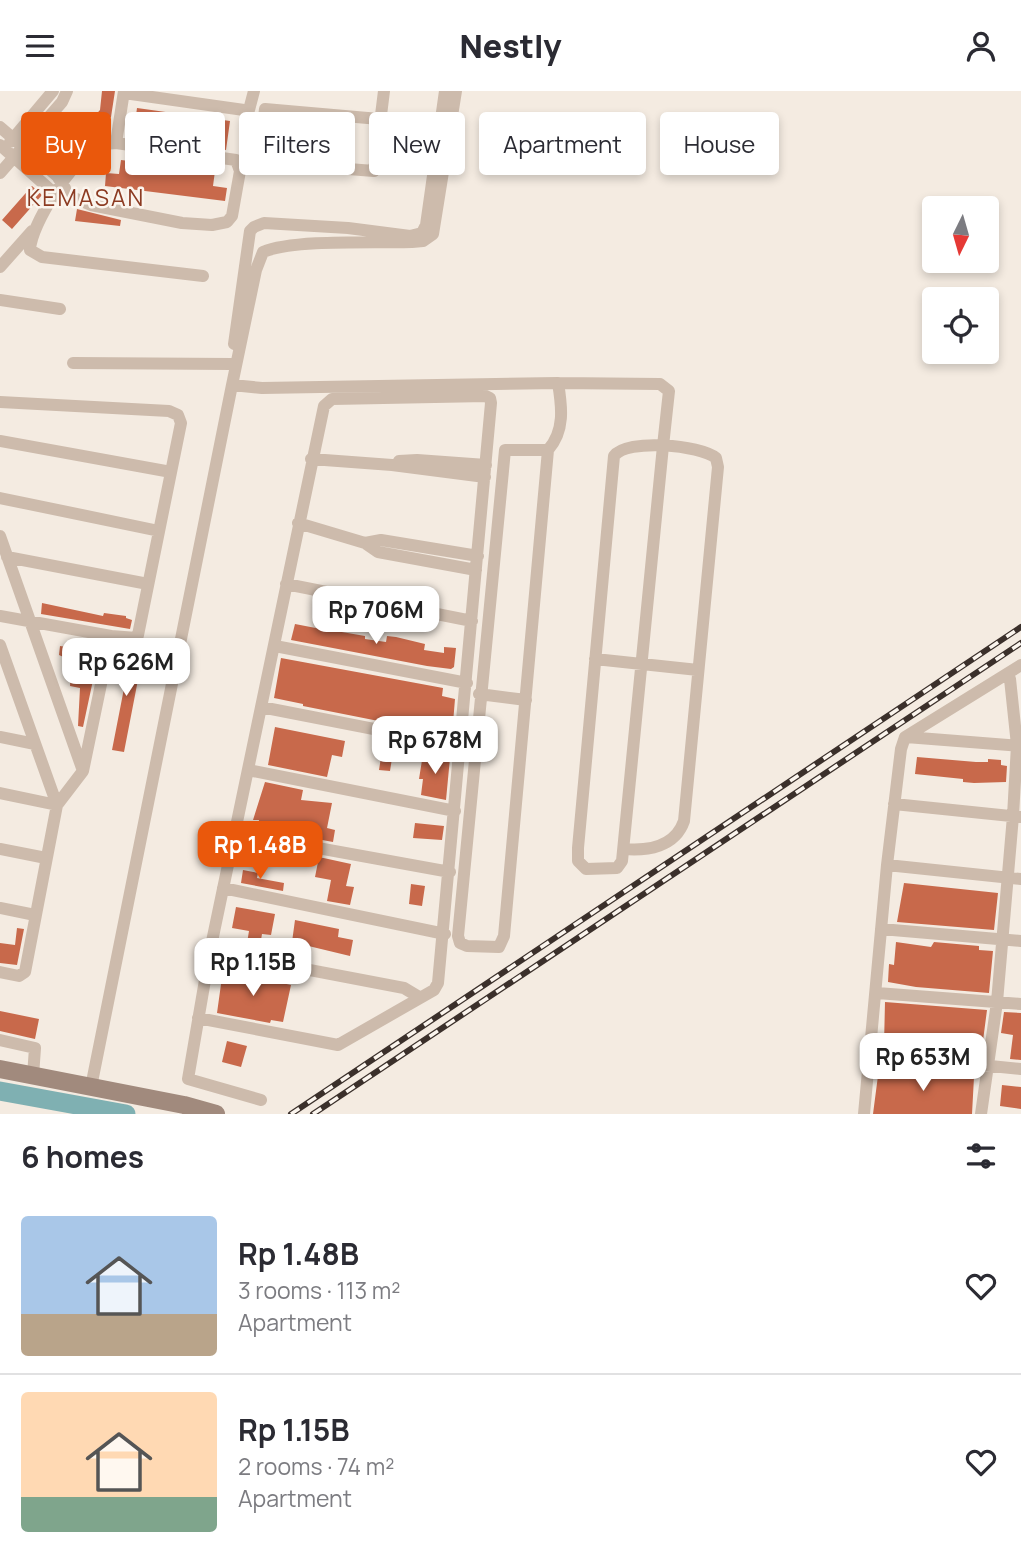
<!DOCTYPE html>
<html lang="en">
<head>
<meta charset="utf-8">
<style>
	body { margin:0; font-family:Manrope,sans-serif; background:#f7f7f7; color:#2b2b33; height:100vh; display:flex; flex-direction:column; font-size:26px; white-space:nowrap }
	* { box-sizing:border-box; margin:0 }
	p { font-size:23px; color:#7c7c81 }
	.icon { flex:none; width:38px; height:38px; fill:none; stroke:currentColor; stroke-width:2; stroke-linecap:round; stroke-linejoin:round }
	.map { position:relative; height:1023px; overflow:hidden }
	.sheet { display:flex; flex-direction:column; background:#fff; flex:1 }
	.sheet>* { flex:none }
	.guide { position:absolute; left:21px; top:21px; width:980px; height:63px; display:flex; gap:14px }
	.needle { width:46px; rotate:185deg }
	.fabs { position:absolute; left:922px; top:105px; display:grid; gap:14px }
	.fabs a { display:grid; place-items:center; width:77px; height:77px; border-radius:7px; background:#fff; box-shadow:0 4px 10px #0003; font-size:35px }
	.price { position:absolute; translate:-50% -60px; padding:0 16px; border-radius:14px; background:#fff; color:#222; font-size:23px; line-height:46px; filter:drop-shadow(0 2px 4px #0008) }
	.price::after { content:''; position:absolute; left:50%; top:42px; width:21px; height:16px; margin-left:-10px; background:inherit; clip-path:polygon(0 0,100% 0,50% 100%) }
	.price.on { background:#ea580c; color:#fff }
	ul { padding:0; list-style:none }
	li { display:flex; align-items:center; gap:21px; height:175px; padding:0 21px }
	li+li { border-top:2px solid #e1e1e2 }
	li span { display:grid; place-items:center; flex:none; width:196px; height:140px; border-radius:7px; color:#555 }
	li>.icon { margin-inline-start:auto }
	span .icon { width:84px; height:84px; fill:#fffc; stroke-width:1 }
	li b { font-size:30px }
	h2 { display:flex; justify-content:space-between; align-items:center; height:84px; padding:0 21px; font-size:30px }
	.tag { padding:0 24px; border-radius:7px; background:#fff; box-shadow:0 4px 10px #0003; font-size:24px; line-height:63px }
	.tag.on { background:#ea580c; color:#fff }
	header { display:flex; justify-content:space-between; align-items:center; height:91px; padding:0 21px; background:#fff; font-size:32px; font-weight:800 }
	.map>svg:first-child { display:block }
</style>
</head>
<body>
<header><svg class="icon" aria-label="menu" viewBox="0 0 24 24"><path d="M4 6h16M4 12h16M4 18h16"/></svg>Nestly<svg class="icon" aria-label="person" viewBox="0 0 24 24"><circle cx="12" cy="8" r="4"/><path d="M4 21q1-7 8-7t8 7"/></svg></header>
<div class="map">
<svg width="1021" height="1023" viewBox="0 0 1021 1023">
	<rect width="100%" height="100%" fill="#f4ebe1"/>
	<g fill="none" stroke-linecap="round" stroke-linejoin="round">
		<path stroke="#7fb0b2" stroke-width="19" d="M 0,1000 L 126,1023"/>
	</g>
	<path fill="#c8694b" d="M 102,0 L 115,0 L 111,26 L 77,60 L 69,53 L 100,19 Z
		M 137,17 L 230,30 L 226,59 L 133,46 Z
		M 121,69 L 215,80 L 213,95 L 227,97 L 225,110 L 105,95 L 106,82 L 119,83 Z
		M 32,95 L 42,104 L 12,138 L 2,129 Z
		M 77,118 L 121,129 L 120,135 L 75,130 Z
		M 42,512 L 103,525 L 104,522 L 126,525 L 126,527 L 132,529 L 130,538 L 41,523 Z
		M 328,532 L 337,534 L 336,540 L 365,545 L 365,548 L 386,551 L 387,545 L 396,546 L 425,553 L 424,559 L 444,562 L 444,556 L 456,557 L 454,576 L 451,578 L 427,575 L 291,549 L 295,533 L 326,539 Z
		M 60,555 L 99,561 L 83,636 L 78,635 L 80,597 L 70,595 L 72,570 L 59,564 Z
		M 116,562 L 142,568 L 124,661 L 112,659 L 128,577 L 114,575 Z
		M 281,567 L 443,597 L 442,605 L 455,608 L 453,632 L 435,629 L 434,641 L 303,615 L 303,613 L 274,607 Z
		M 275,636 L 345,650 L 342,666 L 332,664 L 327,686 L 268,674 Z
		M 382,660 L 393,661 L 390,680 L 379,679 Z
		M 423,663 L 447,664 L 450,667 L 446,709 L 421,704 L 423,688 L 419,688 Z
		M 917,666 L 976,671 L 988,671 L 988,668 L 1001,669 L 1001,674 L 1007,675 L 1006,691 L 974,692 L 963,691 L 963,688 L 915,683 Z
		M 265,691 L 303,699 L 301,709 L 332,712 L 327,737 L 335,739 L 333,751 L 258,737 L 259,729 L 253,729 Z
		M 415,732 L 444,735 L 442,749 L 413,747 Z
		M 319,766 L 351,773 L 346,795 L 354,796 L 350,814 L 327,810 L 331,789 L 315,786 Z
		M 243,779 L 258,782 L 257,787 L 284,792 L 283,800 L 241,792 Z
		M 904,792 L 998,802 L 994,839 L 897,831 Z
		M 411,793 L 425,795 L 422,815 L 409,813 Z
		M 236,816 L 275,823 L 271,844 L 262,843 L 259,861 L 246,858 L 249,840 L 232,837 Z
		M 295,829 L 339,838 L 338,846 L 353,849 L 350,865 L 292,851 Z
		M 17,837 L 24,838 L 17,874 L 0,872 L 0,852 L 15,854 Z
		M 896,851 L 931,856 L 934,851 L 979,855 L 979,859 L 993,860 L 989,902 L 916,896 L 888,891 L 889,873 L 894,874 Z
		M 223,879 L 291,894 L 283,931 L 271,929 L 270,932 L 217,922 Z
		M 885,911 L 987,919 L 981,965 L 884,954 Z
		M 0,920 L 39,928 L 35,948 L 0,940 Z
		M 1004,921 L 1021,922 L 1021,969 L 1010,968 L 1013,944 L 1001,942 Z
		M 227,950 L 247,955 L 241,976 L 222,971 Z
		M 879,977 L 974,986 L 972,1023 L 873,1023 Z
		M 1002,994 L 1021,996 L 1021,1018 L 1000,1015 Z"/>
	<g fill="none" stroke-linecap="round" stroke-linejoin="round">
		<path stroke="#cdbbac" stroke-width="12" d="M 124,0 L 116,52 C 108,53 101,52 94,57 C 72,71 31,133 30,159 L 42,166 L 203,185
			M 456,0 L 433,143 L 423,150 L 412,151 C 376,152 293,148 263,161 L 256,179 L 232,294 L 262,297 L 558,292 C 562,316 565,340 548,359 L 504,845 L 499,856 L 467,855 L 460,852 L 458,845 L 505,359 L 548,359
			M 124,2 L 244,19 L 249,19 L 254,0
			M 379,28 L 265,18 L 259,71 L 374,80 L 384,0
			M 0,36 L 57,85 L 65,97
			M 10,51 L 53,0
			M 0,54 L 54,102 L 67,104 L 91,114 L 182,132 L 212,134 L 227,131 L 232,125 L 240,80 L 236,69 L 116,52
			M 0,82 L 62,11 L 67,0
			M 0,176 L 32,140
			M 0,209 L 60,218
			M 234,253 L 250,140 L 254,136 L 264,132 L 348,137 L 410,145 L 422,142 L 426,134 L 445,0
			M 73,272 L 232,273
			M 558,292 L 660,293 L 669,300 L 663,355 L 622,770 L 617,777 L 586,778 L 578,770 L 578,757 L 614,365 C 627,347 700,354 716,367 L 718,376 L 684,730 C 675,756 647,760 624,758
			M 0,311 L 169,320 L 178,324 L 181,332 L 138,544 L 137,547 L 111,545 L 83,680
			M 0,350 L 171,381
			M 311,368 L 392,374 L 485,386
			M 399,370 L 417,369 L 486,374
			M 0,407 L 159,440
			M 298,432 L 365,452 L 378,461 L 476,479
			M 0,445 L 83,680 L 57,714 L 0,702
			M 365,452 L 381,449 L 478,465
			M 7,466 L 148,493
			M 286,493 L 472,530
			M 0,525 L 111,545
			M 0,554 L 57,714 L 25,881 L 19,885 L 0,881
			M 275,555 L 467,592
			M 595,568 L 698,579
			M 479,603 L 526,609
			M 261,616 L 461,655
			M 0,646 L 35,653
			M 906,646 L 1021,655
			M 248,679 L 455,720
			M 894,713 L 1021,726
			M 235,742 L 450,781
			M 0,758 L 46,767
			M 887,774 L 1021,788
			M 223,797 L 445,843
			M 0,817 L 35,824
			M 881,838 L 1021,850
			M 210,860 L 404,897 L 419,906
			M 877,902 L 1021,913
			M 198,927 L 338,954 L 434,899 L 438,892 L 491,312 L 490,307 L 486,305 L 332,308 L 324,315 L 210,860 L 188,988 L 261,1009
			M 0,949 L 35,957 L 33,985
			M 871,963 L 1021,978
			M 91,996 L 232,294
			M 864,1023 L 887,774 L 901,658 L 905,646 L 1021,574
			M 981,1023 L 997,911 L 1013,725 L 1017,654 L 1010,588"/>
		<path stroke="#a18a7d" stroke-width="18" d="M 0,978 L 184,1014 L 216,1023"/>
		<g stroke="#3b302b" stroke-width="6">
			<path id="rail" d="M 291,1023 L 1021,536
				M 313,1023 L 1021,552"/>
		</g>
		<use href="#rail" stroke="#fbf5ee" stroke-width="3.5" stroke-dasharray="10" stroke-linecap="butt"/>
	</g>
	<g text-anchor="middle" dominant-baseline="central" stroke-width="5" stroke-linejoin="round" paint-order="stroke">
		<g font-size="23" letter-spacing="2" fill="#8c3b22" stroke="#fbf5ee">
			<text x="86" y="106">KEMASAN</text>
		</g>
	</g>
</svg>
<div class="fabs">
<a><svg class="needle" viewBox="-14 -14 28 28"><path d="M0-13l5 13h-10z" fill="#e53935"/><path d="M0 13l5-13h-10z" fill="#7c7c81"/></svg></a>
<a><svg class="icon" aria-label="locate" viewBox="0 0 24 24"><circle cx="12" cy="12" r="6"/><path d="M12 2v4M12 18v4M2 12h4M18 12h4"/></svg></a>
</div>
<b class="price" style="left:376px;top:555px">Rp 706M</b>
<b class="price" style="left:126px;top:607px">Rp 626M</b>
<b class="price" style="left:435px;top:685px">Rp 678M</b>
<b class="price on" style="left:260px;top:790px">Rp 1.48B</b>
<b class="price" style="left:253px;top:907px">Rp 1.15B</b>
<b class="price" style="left:923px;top:1002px">Rp 653M</b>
<div class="guide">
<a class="tag on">Buy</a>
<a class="tag">Rent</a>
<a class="tag">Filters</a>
<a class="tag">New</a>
<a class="tag">Apartment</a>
<a class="tag">House</a>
</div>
</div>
<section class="sheet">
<h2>6 homes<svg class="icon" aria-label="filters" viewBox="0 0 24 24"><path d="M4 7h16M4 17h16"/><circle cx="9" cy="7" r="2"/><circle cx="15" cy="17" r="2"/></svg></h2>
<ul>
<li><span style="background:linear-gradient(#a9c7e8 70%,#b9a48a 0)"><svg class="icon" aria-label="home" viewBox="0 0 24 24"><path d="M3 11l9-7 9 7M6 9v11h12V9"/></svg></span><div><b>Rp 1.48B</b><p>3 rooms · 113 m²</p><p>Apartment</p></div><svg class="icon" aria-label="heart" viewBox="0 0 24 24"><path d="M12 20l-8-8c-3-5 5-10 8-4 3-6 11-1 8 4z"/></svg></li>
<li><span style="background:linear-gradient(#ffd9b3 75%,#7fa58c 0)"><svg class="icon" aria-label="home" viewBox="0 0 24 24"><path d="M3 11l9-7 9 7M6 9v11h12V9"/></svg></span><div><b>Rp 1.15B</b><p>2 rooms · 74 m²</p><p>Apartment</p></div><svg class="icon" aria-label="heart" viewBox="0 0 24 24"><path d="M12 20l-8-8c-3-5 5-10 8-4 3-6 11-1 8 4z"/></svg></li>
</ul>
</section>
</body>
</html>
